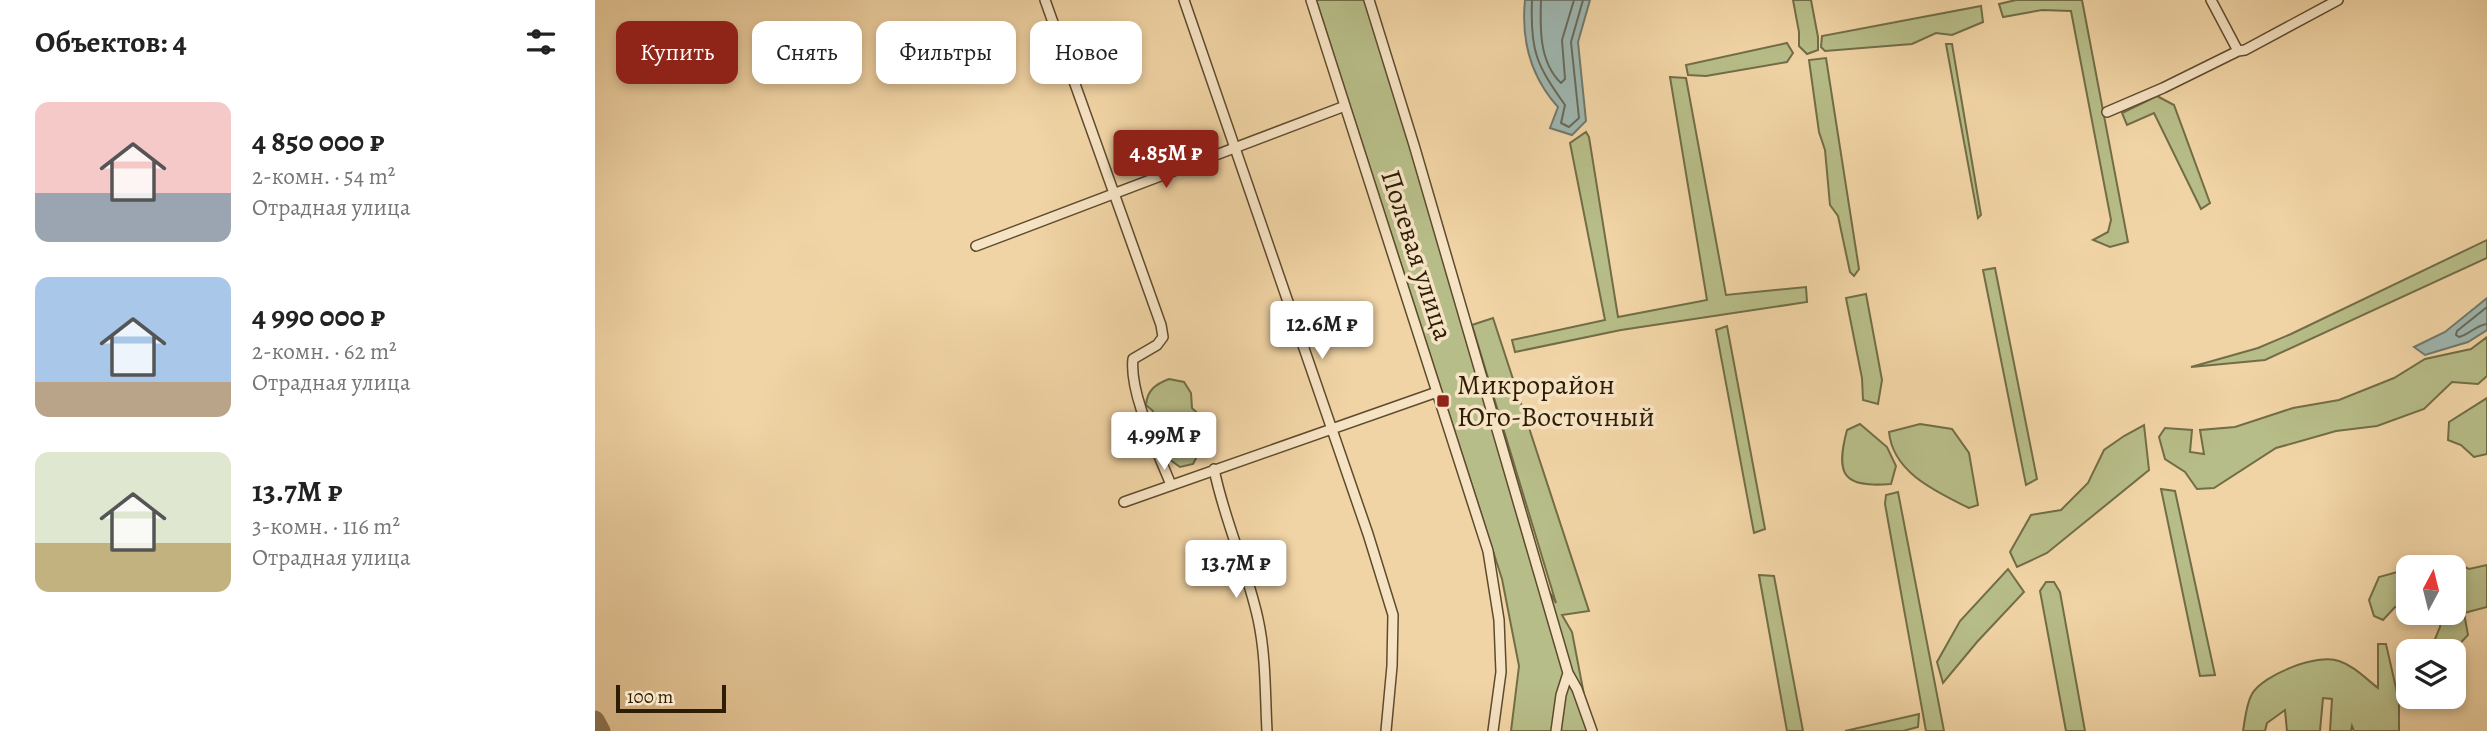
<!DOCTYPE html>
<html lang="ru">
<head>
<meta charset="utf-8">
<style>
	body { margin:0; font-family:Alegreya,serif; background:#f2f2f2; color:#222; height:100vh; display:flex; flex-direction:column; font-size:26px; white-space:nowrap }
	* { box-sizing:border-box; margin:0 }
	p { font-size:23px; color:#767676 }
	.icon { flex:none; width:38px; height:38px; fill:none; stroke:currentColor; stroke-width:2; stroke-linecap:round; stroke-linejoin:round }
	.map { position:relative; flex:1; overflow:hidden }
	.sheet { display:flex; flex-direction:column; background:#fff; width:595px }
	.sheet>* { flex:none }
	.banner { position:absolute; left:21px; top:21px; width:665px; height:63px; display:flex; gap:14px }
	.needle { width:46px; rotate:7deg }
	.tools { position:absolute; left:1801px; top:555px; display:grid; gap:14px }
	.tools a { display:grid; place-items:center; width:70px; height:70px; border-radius:14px; background:#fff; box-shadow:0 4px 10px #0003; font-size:35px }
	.scale { position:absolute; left:21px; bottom:18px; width:110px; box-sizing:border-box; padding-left:7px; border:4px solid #2d1d05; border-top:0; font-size:19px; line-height:24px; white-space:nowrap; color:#2d1d05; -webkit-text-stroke:5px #f6e3c4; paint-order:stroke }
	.price { position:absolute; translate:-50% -60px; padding:0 16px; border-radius:7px; background:#fff; color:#222; font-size:23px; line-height:46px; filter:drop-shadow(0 2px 4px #0008) }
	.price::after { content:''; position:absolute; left:50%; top:42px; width:21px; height:16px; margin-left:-10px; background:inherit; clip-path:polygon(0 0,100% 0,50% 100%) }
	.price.active { background:#8f2418; color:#fff }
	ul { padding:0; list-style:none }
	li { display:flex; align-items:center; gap:21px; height:175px; padding:0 35px }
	li span { display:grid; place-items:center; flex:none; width:196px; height:140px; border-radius:14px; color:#555 }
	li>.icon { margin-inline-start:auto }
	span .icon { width:84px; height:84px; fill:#fffc; stroke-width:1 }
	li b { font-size:30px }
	h2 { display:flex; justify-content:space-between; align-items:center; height:84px; padding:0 35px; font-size:30px }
	.chip { padding:0 24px; border-radius:14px; background:#fff; box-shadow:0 4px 10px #0003; font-size:24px; line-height:63px }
	.chip.active { background:#8f2418; color:#fff }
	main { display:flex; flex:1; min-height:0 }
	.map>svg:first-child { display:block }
</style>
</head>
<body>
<main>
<section class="sheet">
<h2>Объектов: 4<svg class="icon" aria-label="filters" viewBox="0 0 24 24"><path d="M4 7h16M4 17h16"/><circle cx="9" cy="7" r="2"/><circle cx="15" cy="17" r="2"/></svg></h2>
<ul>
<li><span style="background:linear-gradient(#f6c9c9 65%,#9aa5b1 0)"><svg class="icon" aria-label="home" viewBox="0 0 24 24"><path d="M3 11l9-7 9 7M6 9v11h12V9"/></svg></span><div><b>4 850 000 ₽</b><p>2-комн. · 54 m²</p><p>Отрадная улица</p></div></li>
<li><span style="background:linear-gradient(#a9c7e8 75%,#b9a48a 0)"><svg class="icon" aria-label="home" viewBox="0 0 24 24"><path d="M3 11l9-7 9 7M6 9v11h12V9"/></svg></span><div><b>4 990 000 ₽</b><p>2-комн. · 62 m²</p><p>Отрадная улица</p></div></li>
<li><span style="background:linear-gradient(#dfe7d0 65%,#c2b280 0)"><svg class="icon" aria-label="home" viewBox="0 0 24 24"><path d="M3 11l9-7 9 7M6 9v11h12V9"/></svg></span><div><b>13.7M ₽</b><p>3-комн. · 116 m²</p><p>Отрадная улица</p></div></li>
</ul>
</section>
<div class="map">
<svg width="1892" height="731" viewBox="0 0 1892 731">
	<rect width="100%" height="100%" fill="#f1d4a5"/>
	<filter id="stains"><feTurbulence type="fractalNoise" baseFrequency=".00286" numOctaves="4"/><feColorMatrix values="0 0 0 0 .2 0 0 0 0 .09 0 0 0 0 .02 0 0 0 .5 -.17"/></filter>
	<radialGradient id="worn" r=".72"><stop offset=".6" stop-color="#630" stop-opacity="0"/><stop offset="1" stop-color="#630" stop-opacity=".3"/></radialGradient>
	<path fill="#b7bd88" stroke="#726d46" stroke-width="2" d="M 721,0 L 774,0 L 948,581 L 961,603 L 877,325 L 898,318 L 994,611 L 967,615 L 977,632 L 996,731 L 916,731 L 924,666 L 907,579 Z
		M 1198,0 L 1216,0 L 1223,37 L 1223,50 L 1212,54 L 1204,46 L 1204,32 Z
		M 1421,0 L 1487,0 L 1533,242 L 1515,247 L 1498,240 L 1513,232 L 1516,220 L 1476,11 L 1447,10 L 1408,17 L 1404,4 Z
		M 1386,6 L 1388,22 L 1357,35 L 1341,33 L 1317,44 L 1230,51 L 1226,47 L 1227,36 Z
		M 1192,43 L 1198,53 L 1192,62 L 1111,76 L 1093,75 L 1091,65 Z
		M 1351,44 L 1357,44 L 1386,215 L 1383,218 Z
		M 1231,58 L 1264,269 L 1259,276 L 1255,272 L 1243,216 L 1235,205 L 1230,150 L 1224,132 L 1214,60 Z
		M 1075,77 L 1091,78 L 1131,295 L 1211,287 L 1212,302 L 1026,330 L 920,352 L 917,340 L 1010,320 L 975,143 L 991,132 L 994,137 L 1023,317 L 1112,300 Z
		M 1562,96 L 1579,105 L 1615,203 L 1606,209 L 1559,113 L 1532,125 L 1527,113 Z
		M 1892,240 L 1892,258 L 1670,360 L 1596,367 L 1663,348 L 1696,334 Z
		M 1400,268 L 1442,479 L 1431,485 L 1388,270 Z
		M 1271,294 L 1287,380 L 1283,404 L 1268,400 L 1267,378 L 1251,298 Z
		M 1132,326 L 1170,529 L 1159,533 L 1121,330 Z
		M 1892,337 L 1892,376 L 1883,384 L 1857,382 L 1829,409 L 1782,426 L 1741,431 L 1681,448 L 1619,488 L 1602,489 L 1590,472 L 1570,459 L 1564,437 L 1570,428 L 1597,430 L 1595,452 L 1609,454 L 1605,430 L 1640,427 L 1698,408 L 1744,400 L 1799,378 L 1830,359 L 1876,349 Z
		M 574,379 L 589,382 L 596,393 L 597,408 C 620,427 609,442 598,464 L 585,467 L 574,459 L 555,424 L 558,411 L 551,405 C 552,390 561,384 574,379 Z
		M 1892,398 L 1892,454 L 1879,457 L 1866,445 L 1853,440 L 1854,422 Z
		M 1265,424 L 1292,447 L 1301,466 L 1296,484 C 1248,488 1240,475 1252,430 Z
		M 1325,424 L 1357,429 L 1374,453 L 1383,505 L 1374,508 C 1342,492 1298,473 1294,432 Z
		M 1549,425 L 1554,470 L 1452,553 L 1422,567 L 1415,552 L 1436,515 L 1466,510 L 1493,483 L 1509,450 L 1529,436 Z
		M 1566,489 L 1580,491 L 1620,675 L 1605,676 Z
		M 1303,492 L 1349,731 L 1331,731 L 1290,504 L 1291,495 Z
		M 1850,558 L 1874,569 L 1892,565 L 1892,607 L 1869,613 L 1873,635 L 1858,651 L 1842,651 L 1838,644 L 1845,627 L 1846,613 L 1858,612 L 1858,567 L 1818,567 Z
		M 1413,569 L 1429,592 L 1382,642 L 1348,683 L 1342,662 L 1365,621 Z
		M 1813,569 L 1813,606 L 1800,607 L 1788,620 L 1779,616 L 1774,600 L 1784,577 Z
		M 1164,575 L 1179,576 L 1208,731 L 1192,731 Z
		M 1451,582 L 1459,582 L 1465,592 L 1490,731 L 1471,731 L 1445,591 Z
		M 1783,644 L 1791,644 L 1804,701 L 1804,731 L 1759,731 L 1757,726 L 1756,731 L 1735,731 L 1737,699 L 1728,698 L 1725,731 L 1692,731 L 1690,710 L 1672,723 L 1670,731 L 1648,731 C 1650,720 1651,704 1657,694 C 1668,675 1722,653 1744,661 C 1759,666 1770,678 1783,688 Z
		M 1324,714 L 1323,727 L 1308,731 L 1250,731 Z"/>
	<path fill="#9eb6b0" stroke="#71796c" stroke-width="2" d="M 930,0 L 995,0 L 983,42 L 991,121 L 977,135 L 955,128 L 963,107 C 936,77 926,40 930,0 Z
		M 1892,298 L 1892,330 L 1873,342 L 1830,355 L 1819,347 L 1850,332 Z"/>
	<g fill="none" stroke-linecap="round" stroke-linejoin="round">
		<path stroke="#666a5a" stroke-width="2" d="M 937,0 C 935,51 941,64 970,105 L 966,123 L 974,127 L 984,118 L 976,42 L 988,0
			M 946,0 C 945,28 944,62 966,83 L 970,79 L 967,40 L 979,0
			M 1892,307 L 1862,331 L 1861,335 L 1864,337 C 1874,335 1881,325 1892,324"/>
		<path stroke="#8f7855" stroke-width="19" d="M 0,720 L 6,731"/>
		<g stroke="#5e4b2d" stroke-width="12">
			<path id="minor" d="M 450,0 L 566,325 L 568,337 L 562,345 L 538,359 C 534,393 563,452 576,485
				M 589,0 L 773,534 L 798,615 L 797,666 L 791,731
				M 716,0 L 893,551 L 904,620 L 906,672 L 898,731
				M 774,0 L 819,145 L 973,673 L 966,695 L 961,731
				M 1616,0 L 1643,51
				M 1512,112 L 1568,88 L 1643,51 L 1650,50 L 1743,0
				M 381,246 L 750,106
				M 619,469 C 629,520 652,568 663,619 C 671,655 670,694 672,731
				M 529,502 L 842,392
				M 973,673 L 982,689 L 997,731"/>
		</g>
		<use href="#minor" stroke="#f6e3c4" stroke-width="9"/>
	</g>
	<rect fill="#8f2418" stroke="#f6e3c4" stroke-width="2.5" x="841" y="394" width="14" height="14" rx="3.5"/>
	<g text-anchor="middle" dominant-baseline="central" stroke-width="7" stroke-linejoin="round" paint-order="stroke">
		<g font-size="28" fill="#2d1d05" stroke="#f6e3c4">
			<text transform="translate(822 255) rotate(72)">Полевая улица</text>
		</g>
		<g font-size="28" fill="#2d1d05" stroke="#f6e3c4" text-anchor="start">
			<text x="862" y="385">Микрорайон<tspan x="862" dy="32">Юго-Восточный</tspan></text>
		</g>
	</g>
	<rect width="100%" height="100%" filter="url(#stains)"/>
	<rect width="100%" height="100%" fill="url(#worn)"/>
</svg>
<div class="tools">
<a><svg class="needle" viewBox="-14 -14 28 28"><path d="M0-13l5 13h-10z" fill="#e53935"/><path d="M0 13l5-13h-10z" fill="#767676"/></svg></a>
<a><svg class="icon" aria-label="layers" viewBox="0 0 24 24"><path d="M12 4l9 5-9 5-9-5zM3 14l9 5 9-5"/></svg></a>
</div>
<div class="scale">100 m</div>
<b class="price active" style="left:571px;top:190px">4.85M ₽</b>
<b class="price" style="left:727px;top:361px">12.6M ₽</b>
<b class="price" style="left:569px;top:472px">4.99M ₽</b>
<b class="price" style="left:641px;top:600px">13.7M ₽</b>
<div class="banner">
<a class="chip active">Купить</a>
<a class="chip">Снять</a>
<a class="chip">Фильтры</a>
<a class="chip">Новое</a>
</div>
</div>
</main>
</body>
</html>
